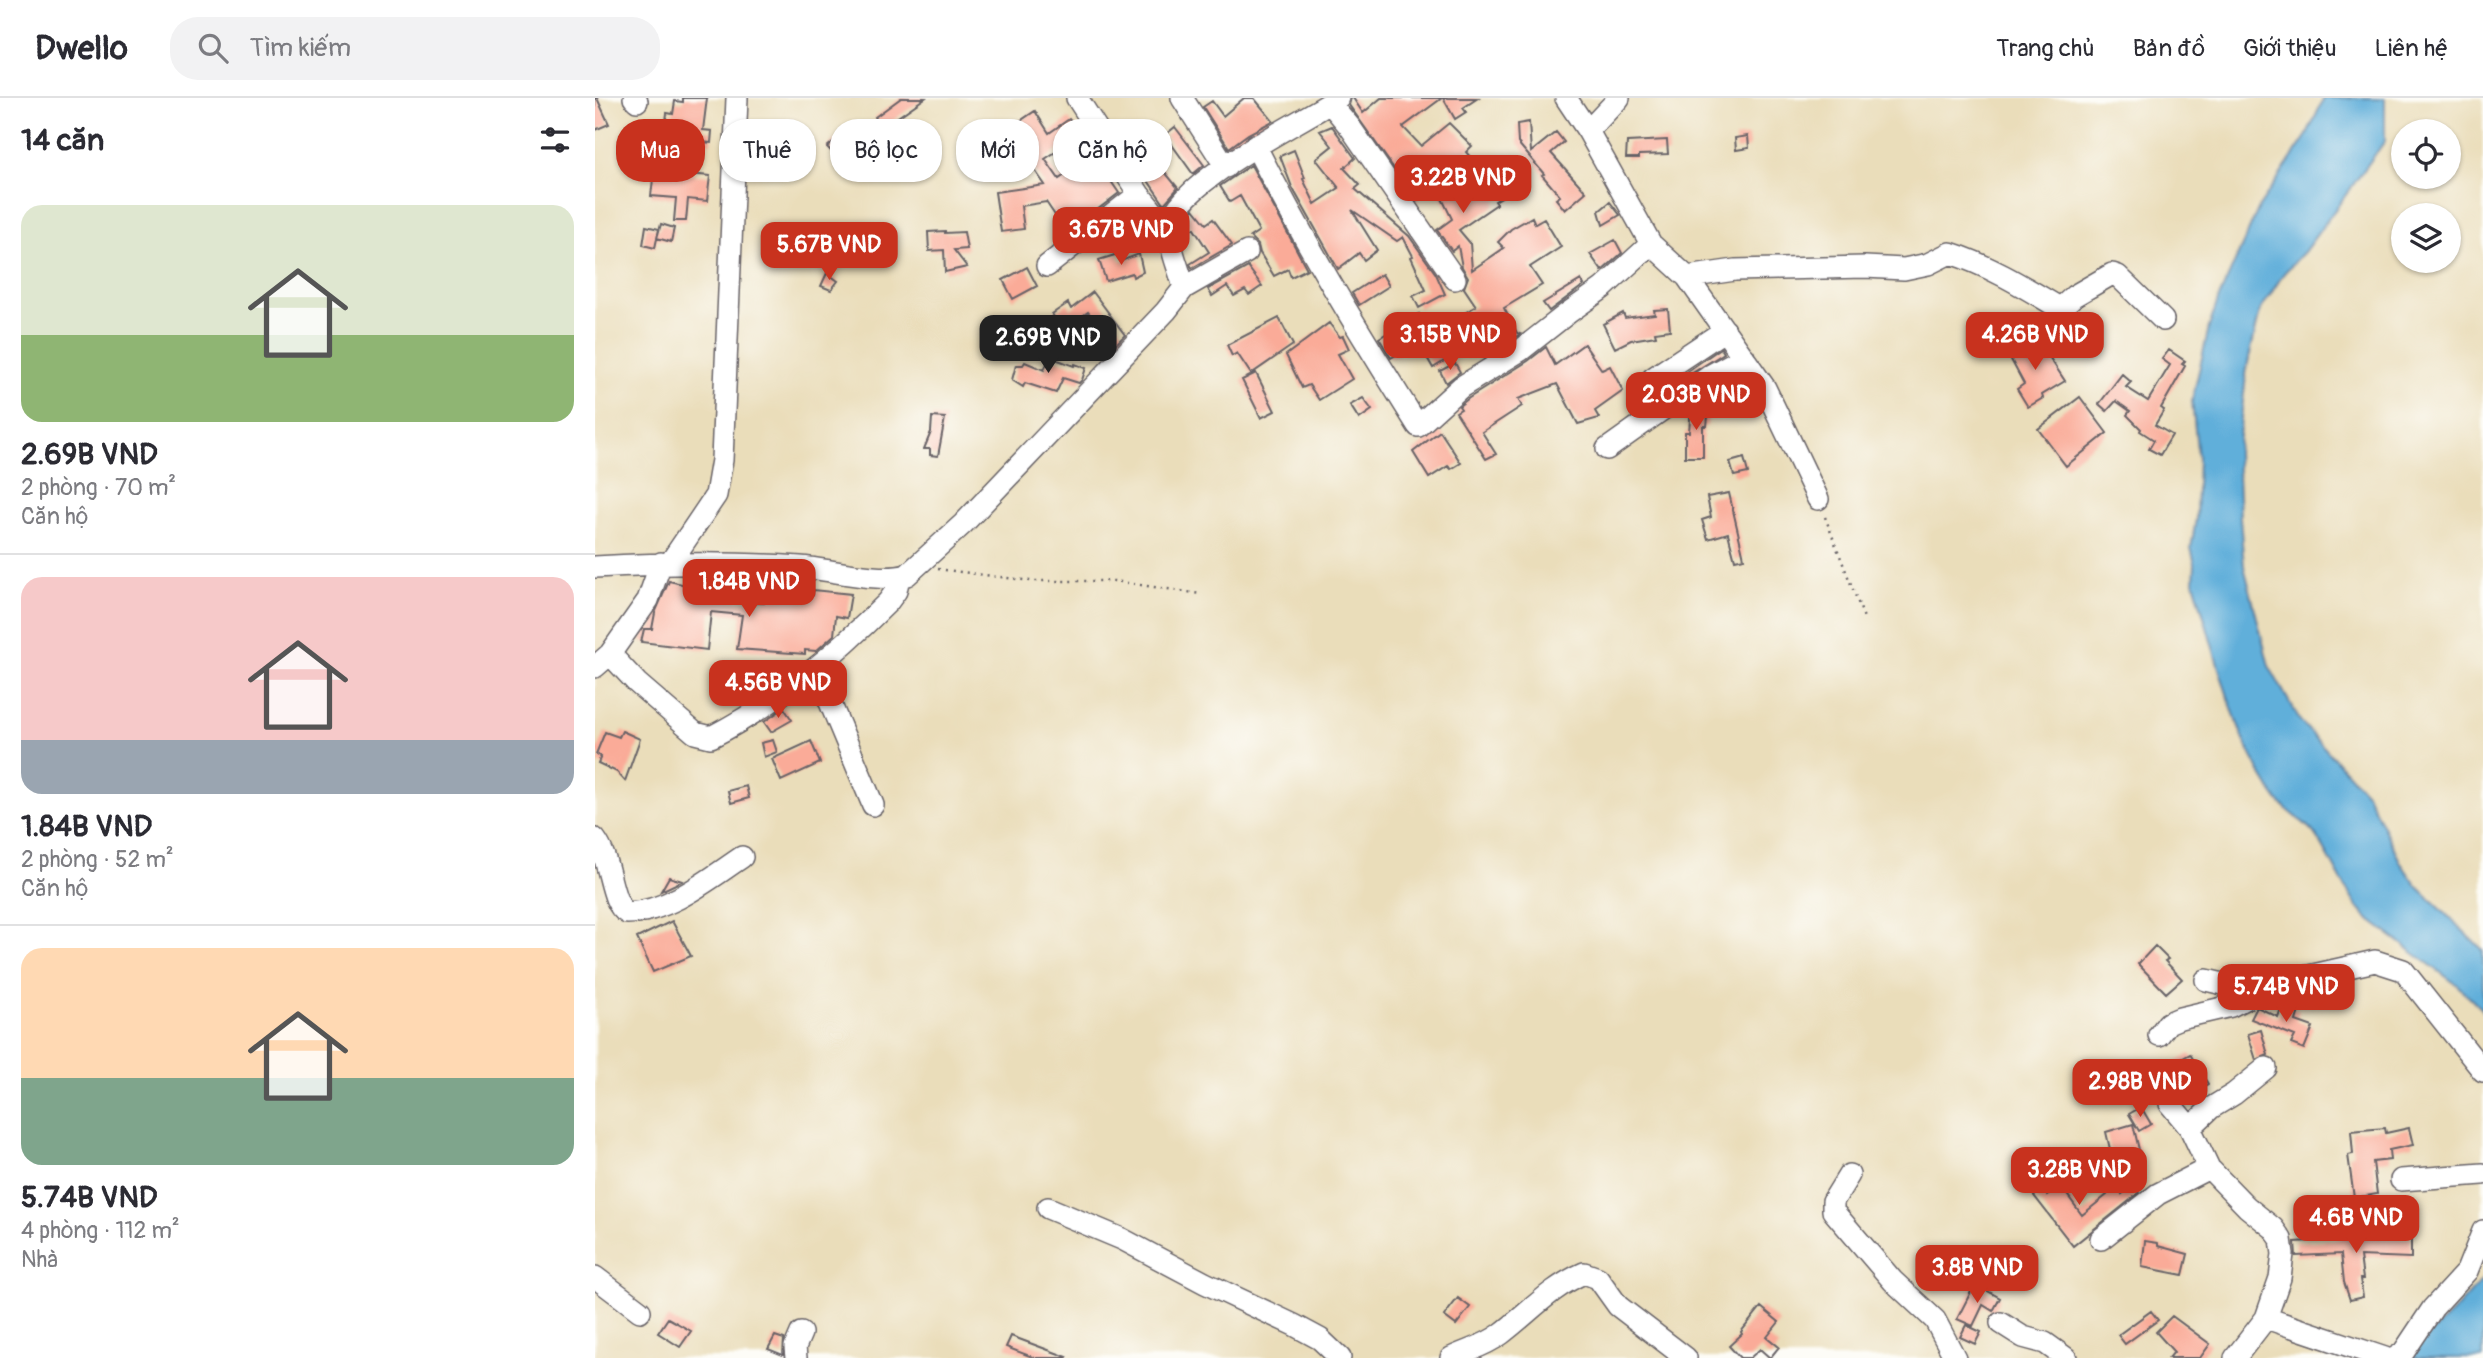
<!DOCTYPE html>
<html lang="vi">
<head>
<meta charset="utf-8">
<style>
	body { margin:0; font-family:Pangolin,sans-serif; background:#f2f2f3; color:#2b2b33; height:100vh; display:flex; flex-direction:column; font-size:26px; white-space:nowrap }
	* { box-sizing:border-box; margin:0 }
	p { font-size:23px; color:#7c7c81 }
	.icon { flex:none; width:38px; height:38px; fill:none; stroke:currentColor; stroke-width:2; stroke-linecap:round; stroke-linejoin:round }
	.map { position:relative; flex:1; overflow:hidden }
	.sheet { display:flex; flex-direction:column; background:#fff; width:595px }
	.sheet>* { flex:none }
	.top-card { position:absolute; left:21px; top:21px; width:665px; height:63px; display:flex; gap:14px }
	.controls { position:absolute; left:1796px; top:21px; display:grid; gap:14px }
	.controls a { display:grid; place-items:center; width:70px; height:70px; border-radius:50%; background:#fff; box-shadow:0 2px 5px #0004; font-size:35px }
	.price { position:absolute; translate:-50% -60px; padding:0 16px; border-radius:14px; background:#c8321e; color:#fff; font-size:23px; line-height:46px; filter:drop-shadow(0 2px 4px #0008) }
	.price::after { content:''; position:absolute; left:50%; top:42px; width:21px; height:16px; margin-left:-10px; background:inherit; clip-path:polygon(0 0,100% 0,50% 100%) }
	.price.selected { background:#222; color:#fff }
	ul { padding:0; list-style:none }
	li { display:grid; align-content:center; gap:14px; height:371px; padding:0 21px }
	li+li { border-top:2px solid #e1e1e2 }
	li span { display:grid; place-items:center; height:217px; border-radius:21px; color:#555 }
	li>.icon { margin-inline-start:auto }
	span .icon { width:126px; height:126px; fill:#fffc; stroke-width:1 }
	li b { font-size:30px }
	h2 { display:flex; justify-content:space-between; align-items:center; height:84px; padding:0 21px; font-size:30px }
	.pill { padding:0 24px; border-radius:28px; background:#fff; box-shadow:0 2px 5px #0004; font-size:24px; line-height:63px }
	.pill.selected { background:#c8321e; color:#fff }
	header { display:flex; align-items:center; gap:42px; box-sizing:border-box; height:98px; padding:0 35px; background:#fff; border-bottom:2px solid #e1e1e2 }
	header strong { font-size:33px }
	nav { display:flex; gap:38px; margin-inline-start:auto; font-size:24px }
	.search { width:490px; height:63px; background:#f2f2f3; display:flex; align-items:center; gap:18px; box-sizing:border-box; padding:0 24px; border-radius:28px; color:#7c7c81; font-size:26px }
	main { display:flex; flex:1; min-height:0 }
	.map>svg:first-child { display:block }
</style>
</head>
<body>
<header>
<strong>Dwello</strong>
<div class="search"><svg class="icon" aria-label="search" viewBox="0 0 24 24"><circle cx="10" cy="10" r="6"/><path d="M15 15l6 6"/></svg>Tìm kiếm</div>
<nav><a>Trang chủ</a><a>Bản đồ</a><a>Giới thiệu</a><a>Liên hệ</a></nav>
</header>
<main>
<section class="sheet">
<h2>14 căn<svg class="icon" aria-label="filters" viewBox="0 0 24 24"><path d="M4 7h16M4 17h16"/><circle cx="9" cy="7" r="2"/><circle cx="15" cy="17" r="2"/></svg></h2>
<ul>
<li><span style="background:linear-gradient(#dfe7d0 60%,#8fb573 0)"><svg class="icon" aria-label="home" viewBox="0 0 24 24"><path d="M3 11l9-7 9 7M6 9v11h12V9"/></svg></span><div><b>2.69B VND</b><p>2 phòng · 70 m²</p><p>Căn hộ</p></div></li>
<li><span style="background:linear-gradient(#f6c9c9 75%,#9aa5b1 0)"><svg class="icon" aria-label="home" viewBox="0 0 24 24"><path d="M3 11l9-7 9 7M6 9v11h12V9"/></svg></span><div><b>1.84B VND</b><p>2 phòng · 52 m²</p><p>Căn hộ</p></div></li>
<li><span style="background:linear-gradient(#ffd9b3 60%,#7fa58c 0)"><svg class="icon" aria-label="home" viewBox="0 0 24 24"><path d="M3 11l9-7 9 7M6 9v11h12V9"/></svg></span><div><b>5.74B VND</b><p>4 phòng · 112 m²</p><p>Nhà</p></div></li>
</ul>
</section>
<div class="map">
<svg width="1888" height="1260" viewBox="0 0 1888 1260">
	<rect width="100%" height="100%" fill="#fdfcf7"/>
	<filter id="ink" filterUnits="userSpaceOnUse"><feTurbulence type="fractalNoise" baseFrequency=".0143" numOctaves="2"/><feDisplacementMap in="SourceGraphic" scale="14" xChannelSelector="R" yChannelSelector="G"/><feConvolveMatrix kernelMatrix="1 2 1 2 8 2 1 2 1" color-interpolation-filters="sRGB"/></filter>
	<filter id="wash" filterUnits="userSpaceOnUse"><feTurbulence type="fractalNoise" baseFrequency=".00686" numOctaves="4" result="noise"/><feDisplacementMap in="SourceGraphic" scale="28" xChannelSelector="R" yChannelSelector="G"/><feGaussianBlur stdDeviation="1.57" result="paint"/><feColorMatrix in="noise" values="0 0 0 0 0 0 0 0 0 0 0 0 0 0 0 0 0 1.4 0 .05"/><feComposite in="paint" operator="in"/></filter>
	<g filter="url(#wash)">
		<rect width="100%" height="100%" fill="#eaddba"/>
		<path fill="#60afda" stroke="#41688a" stroke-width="2" d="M 1729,0 L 1790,0 L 1790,43 L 1709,154 L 1689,175 L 1665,213 L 1652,269 L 1642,355 L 1645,420 L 1649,468 L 1674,568 L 1705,623 L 1772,696 L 1806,765 L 1822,788 L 1888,852 L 1888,913 L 1861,886 L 1772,820 C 1750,796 1739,765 1722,739 C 1712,724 1694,716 1683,702 C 1639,644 1620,553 1599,484 L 1600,466 L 1596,450 L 1601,421 L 1603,360 L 1597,303 L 1614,229 L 1623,202 L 1664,109 L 1712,37 Z
			M 1888,1181 L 1888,1260 L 1810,1260 L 1863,1209 Z"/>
		<g id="blocks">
			<path fill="#faab98" d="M 0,0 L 2,0 L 14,26 L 0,32 Z
				M 88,0 L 112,0 L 108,32 L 117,33 L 116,45 L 69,40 L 72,15 L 78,16 L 80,3 L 88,4 Z
				M 306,0 L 330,0 L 287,30 L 280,19 Z
				M 649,0 L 659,0 L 678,23 L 653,36 L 634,50 L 608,9 L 617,3 L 628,18 Z
				M 756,0 L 758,0 L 768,15 L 786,0 L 847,0 L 808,29 L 826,48 L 854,25 L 877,48 L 871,54 L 899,88 L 913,79 L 920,91 L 900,103 L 902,106 L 864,132 L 875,145 L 877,172 L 909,150 L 903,144 L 916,131 L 937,119 L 940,126 L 949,121 L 966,149 L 935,169 L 947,187 L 909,210 L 922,235 L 925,236 L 898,254 L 889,239 L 871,250 L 855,224 L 881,208 L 869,190 L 873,179 L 867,169 L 863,148 L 857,153 L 842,132 L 857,121 L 841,88 L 822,103 L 754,7 Z
				M 848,0 L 883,0 L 868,10 L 871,14 L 860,21 Z
				M 440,13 L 454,35 L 474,21 L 486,37 L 450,61 L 464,81 L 498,57 L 524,95 L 472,135 L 451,104 L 426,108 L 429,131 L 406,134 L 400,94 L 450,87 L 412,32 Z
				M 934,24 L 936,54 L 961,34 L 969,44 L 956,55 L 991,94 L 970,112 L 961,101 L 965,98 L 947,77 L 949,76 L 923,45 L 922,26 Z
				M 737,28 L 760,60 L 749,70 L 765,87 L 760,91 L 814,138 L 841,176 L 850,196 L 824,210 L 818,198 L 831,192 L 816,159 L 818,158 L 808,139 L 802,143 L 757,112 L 782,152 L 769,162 L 764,155 L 743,171 L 697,89 L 685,58 L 699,52 L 710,80 L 708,81 L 720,106 L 744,90 L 721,61 L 737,48 L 725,33 Z
				M 580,29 L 609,67 L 598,76 L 570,37 Z
				M 541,30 L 549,45 L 547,46 L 583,90 L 569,106 L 524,40 Z
				M 1153,38 L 1154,50 L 1141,52 L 1140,40 Z
				M 244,39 L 257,53 L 246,63 L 232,49 Z
				M 1072,42 L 1073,56 L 1044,57 L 1044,60 L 1031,60 L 1032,44 Z
				M 656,67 L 712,171 L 696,179 L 693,171 L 679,178 L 665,155 L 663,147 L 655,139 L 664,133 L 645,98 L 635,104 L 625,88 Z
				M 59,73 L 115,78 L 112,103 L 93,101 L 91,123 L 79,123 L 81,100 L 56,98 Z
				M 1015,104 L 1025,117 L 1008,127 L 1004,113 Z
				M 599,111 L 611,126 L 618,121 L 637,147 L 597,170 L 595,166 L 614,154 L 599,131 L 596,131 L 591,122 Z
				M 66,126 L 79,130 L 76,144 L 62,140 Z
				M 51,128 L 64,131 L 60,150 L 48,147 Z
				M 350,133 L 350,135 L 369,134 L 372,151 L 359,152 L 372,169 L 350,174 L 349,152 L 334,153 L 333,134 Z
				M 1020,142 L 1027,155 L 1007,173 L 995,156 Z
				M 523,156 L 526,163 L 544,156 L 548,174 L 538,179 L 537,175 L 511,183 L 504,162 Z
				M 432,169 L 442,188 L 418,201 L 408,182 Z
				M 653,169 L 667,188 L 654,197 L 650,192 L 639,198 L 632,188 L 617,198 L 613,191 Z
				M 232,175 L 243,183 L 236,192 L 226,188 Z
				M 787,176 L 794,188 L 764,207 L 757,195 Z
				M 986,182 L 989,187 L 954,213 L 948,205 Z
				M 498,194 L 530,237 L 519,248 L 493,214 L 468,232 L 457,216 L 473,205 L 476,211 Z
				M 1073,211 L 1075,232 L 1060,234 L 1061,238 L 1036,242 L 1020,250 L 1008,226 L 1028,215 L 1030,220 L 1060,216 L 1059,212 Z
				M 824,216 L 851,262 L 838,270 L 823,244 L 796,260 L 784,240 Z
				M 684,220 L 698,247 L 656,276 L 642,255 L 637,258 L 632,247 Z
				M 734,225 L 745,239 L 748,238 L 754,251 L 743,256 L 757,281 L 724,302 L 714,287 L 707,290 L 691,257 Z
				M 1436,242 L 1439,245 L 1443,242 L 1470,283 L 1447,297 L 1448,300 L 1433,309 L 1422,291 L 1429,286 L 1413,256 Z
				M 989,246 L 1007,272 L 1015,268 L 1028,293 L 1000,313 L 1004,320 L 983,326 L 962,286 L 923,301 L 927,308 L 887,334 L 901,356 L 891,361 L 861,314 L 866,311 L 864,308 L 874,300 L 933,263 L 951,249 L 960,267 Z
				M 1126,250 L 1129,255 L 1088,281 L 1084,279 Z
				M 1574,252 L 1590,263 L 1587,266 L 1590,268 L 1566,310 L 1569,312 L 1560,327 L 1577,337 L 1565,357 L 1554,351 L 1559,342 L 1545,333 L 1546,331 L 1532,317 L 1535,313 L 1521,303 L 1512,313 L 1504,306 L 1527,276 L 1536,284 L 1531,289 L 1553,303 L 1575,267 L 1567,261 Z
				M 455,259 L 479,268 L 480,266 L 491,270 L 487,282 L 484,285 L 468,280 L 461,295 L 430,285 L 428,289 L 417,282 L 421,267 L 428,267 L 430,264 L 449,272 Z
				M 860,265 L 865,274 L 851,285 L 845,273 Z
				M 661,275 L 680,313 L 666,320 L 647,282 Z
				M 1485,299 L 1512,335 L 1471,368 L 1443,331 Z
				M 768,300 L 777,312 L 764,321 L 755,307 Z
				M 1096,308 L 1114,309 L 1112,328 L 1108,328 L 1108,359 L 1090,359 L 1090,334 L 1094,334 Z
				M 337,319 L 350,320 L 343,358 L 335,357 L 335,351 L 329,351 L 336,334 Z
				M 845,333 L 866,365 L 856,371 L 853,368 L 834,380 L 818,354 Z
				M 1149,360 L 1153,375 L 1139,378 L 1135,364 Z
				M 1134,395 L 1149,460 L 1140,462 L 1133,435 L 1113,441 L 1107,422 L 1116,419 L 1112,399 Z
				M 74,483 L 100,489 L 100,493 L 137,497 L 137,503 L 169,505 L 172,488 L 194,492 L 193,495 L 218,497 L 218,492 L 256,496 L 252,520 L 241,518 L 239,537 L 221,553 L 210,552 L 210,556 L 142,551 L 147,517 L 116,514 L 112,552 L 46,544 L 49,531 L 57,531 L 60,515 Z
				M 189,610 L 197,622 L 176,634 L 169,624 Z
				M 27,633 L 45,641 L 30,683 L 22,674 L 3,665 L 6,658 L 1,656 L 10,634 L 24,639 Z
				M 178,642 L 182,654 L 169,659 L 166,645 Z
				M 216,643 L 225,665 L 186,683 L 177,661 Z
				M 151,688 L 154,700 L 136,705 L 133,693 Z
				M 74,779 L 87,783 L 66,793 Z
				M 77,823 L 96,858 L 58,874 L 42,840 Z
				M 1560,848 L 1573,861 L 1570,863 L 1587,881 L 1571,895 L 1543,866 Z
				M 1687,908 L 1704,913 L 1701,923 L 1718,929 L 1709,951 L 1696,946 L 1700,938 L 1656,921 L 1662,909 L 1683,919 Z
				M 1666,932 L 1673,957 L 1661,962 L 1653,936 Z
				M 1595,956 L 1613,986 L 1597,996 L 1587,978 L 1575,984 L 1569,971 Z
				M 1546,1009 L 1556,1026 L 1544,1033 L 1534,1016 Z
				M 1538,1026 L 1545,1056 L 1518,1064 L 1511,1034 Z
				M 1790,1030 L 1791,1035 L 1814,1030 L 1818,1047 L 1794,1052 L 1795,1062 L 1778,1064 L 1782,1096 L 1759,1100 L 1753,1057 L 1758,1056 L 1756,1033 Z
				M 1438,1071 L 1452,1097 L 1465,1087 L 1487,1117 L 1512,1097 L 1506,1082 L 1519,1077 L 1527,1096 L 1537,1087 L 1544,1095 L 1478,1148 L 1426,1081 Z
				M 1786,1137 L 1786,1140 L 1816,1140 L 1816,1160 L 1765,1158 L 1768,1181 L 1765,1181 L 1768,1199 L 1755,1202 L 1749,1184 L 1746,1156 L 1701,1158 L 1700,1144 L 1746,1141 L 1746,1138 Z
				M 1550,1143 L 1563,1145 L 1563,1148 L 1593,1156 L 1588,1177 L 1547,1169 Z
				M 1380,1186 L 1405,1200 L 1398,1213 L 1388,1207 L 1378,1228 L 1362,1221 Z
				M 863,1200 L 875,1209 L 861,1227 L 849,1218 Z
				M 1166,1209 L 1184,1224 L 1172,1239 L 1184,1249 L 1175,1260 L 1165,1251 L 1155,1260 L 1145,1260 L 1134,1248 L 1147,1236 L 1146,1234 Z
				M 1556,1213 L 1563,1222 L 1530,1246 L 1523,1237 Z
				M 1577,1218 L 1615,1246 L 1605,1260 L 1574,1260 L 1579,1254 L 1561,1234 Z
				M 73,1220 L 96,1233 L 85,1249 L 63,1235 Z
				M 1371,1227 L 1386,1234 L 1380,1246 L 1365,1239 Z
				M 180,1238 L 189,1241 L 188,1257 L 173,1251 Z
				M 416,1238 L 472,1259 L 471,1260 L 440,1260 L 411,1249 Z"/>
		</g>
	</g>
	<g filter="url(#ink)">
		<use href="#blocks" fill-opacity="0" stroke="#686367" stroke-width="2"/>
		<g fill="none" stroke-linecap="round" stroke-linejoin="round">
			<g stroke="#686367" stroke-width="24">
				<path id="minor" d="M 39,0 L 42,3
					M 482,0 L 544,96 L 573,132
					M 587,0 L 631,69
					M 971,0 L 993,33 L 1056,146 L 1092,179 L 1170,290 L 1223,401
					M 735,5 L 755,29 L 860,181
					M 993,33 L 1024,0
					M 660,47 C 710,146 764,234 823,328 L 866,289 L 926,252 L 973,215 L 1008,190 L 1056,146
					M 452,168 L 544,96
					M 1092,179 L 1140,172 L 1270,169 L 1309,171 L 1333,166 L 1355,155 C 1393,167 1426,187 1461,208 L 1467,209 L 1479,198 L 1517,176 L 1523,178 L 1568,222
					M 589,190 L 652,154
					M 1058,280 L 1130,232
					M 1012,351 L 1116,277 L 1149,259
					M 75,465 L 121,397 L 127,362 L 142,0
					M 0,469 C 69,465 136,464 205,469 C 235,471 284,485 312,477 L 368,426 L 571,213 L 589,190 C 585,173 574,149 574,133 C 571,88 710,23 743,0
					M 15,556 L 42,585 L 100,635 L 116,639 C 183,605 240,557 293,504 L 301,493 L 304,479
					M 0,569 L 15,556 L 53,502 L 66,465
					M 221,571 L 278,707
					M 0,741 C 17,763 14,804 32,815 C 74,814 114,781 147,759
					M 1611,882 L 1663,894
					M 1564,937 L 1573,925 L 1585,920 L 1636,908 L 1663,894 L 1696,882 L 1780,863 L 1808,872 L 1888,973
					M 1575,1006 L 1595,1030 L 1614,1070 L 1652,1109 L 1678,1130 L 1686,1141 L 1688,1156 L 1685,1180 L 1671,1220 L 1640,1260
					M 1595,1030 L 1616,1010 L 1639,996 L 1671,970
					M 1254,1077 L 1238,1103 L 1238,1113 L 1298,1183 L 1340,1222 L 1360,1260
					M 1806,1082 L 1888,1076
					M 453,1110 L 527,1141 L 610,1185 L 699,1227 L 725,1241 L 745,1260
					M 1506,1141 L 1563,1096 L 1614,1070
					M 0,1179 L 45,1213
					M 1671,1220 L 1790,1260
					M 1406,1225 L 1428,1239 L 1450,1245 L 1471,1260
					M 201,1260 L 200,1249 L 206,1235
					M 856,1260 C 873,1252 890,1248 906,1236 C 935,1214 955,1190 989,1175 L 1003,1180 L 1023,1208 L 1091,1260
					M 1800,1260 L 1808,1255 L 1838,1210 L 1872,1173 L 1888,1133"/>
			</g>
			<path stroke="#686367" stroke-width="2.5" stroke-dasharray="2 5" stroke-linecap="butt" d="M 1230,419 L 1269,520
				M 343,471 L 436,483 L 519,483 L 606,496"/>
			<use href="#minor" stroke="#fff" stroke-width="21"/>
		</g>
	</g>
</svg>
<div class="controls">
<a><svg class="icon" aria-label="locate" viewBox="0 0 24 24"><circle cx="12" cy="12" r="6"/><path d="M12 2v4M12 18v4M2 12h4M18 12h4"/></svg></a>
<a><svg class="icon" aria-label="layers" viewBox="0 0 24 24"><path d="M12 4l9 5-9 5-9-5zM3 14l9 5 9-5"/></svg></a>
</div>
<b class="price" style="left:868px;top:117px">3.22B VND</b>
<b class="price" style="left:526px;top:169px">3.67B VND</b>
<b class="price" style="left:234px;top:184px">5.67B VND</b>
<b class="price" style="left:855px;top:274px">3.15B VND</b>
<b class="price" style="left:1440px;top:274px">4.26B VND</b>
<b class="price selected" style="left:453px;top:277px">2.69B VND</b>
<b class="price" style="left:1101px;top:334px">2.03B VND</b>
<b class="price" style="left:154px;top:521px">1.84B VND</b>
<b class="price" style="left:183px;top:622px">4.56B VND</b>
<b class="price" style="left:1691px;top:926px">5.74B VND</b>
<b class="price" style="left:1545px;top:1021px">2.98B VND</b>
<b class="price" style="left:1484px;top:1109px">3.28B VND</b>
<b class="price" style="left:1761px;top:1157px">4.6B VND</b>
<b class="price" style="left:1382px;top:1207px">3.8B VND</b>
<div class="top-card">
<a class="pill selected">Mua</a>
<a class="pill">Thuê</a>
<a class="pill">Bộ lọc</a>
<a class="pill">Mới</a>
<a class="pill">Căn hộ</a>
</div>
</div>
</main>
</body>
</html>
